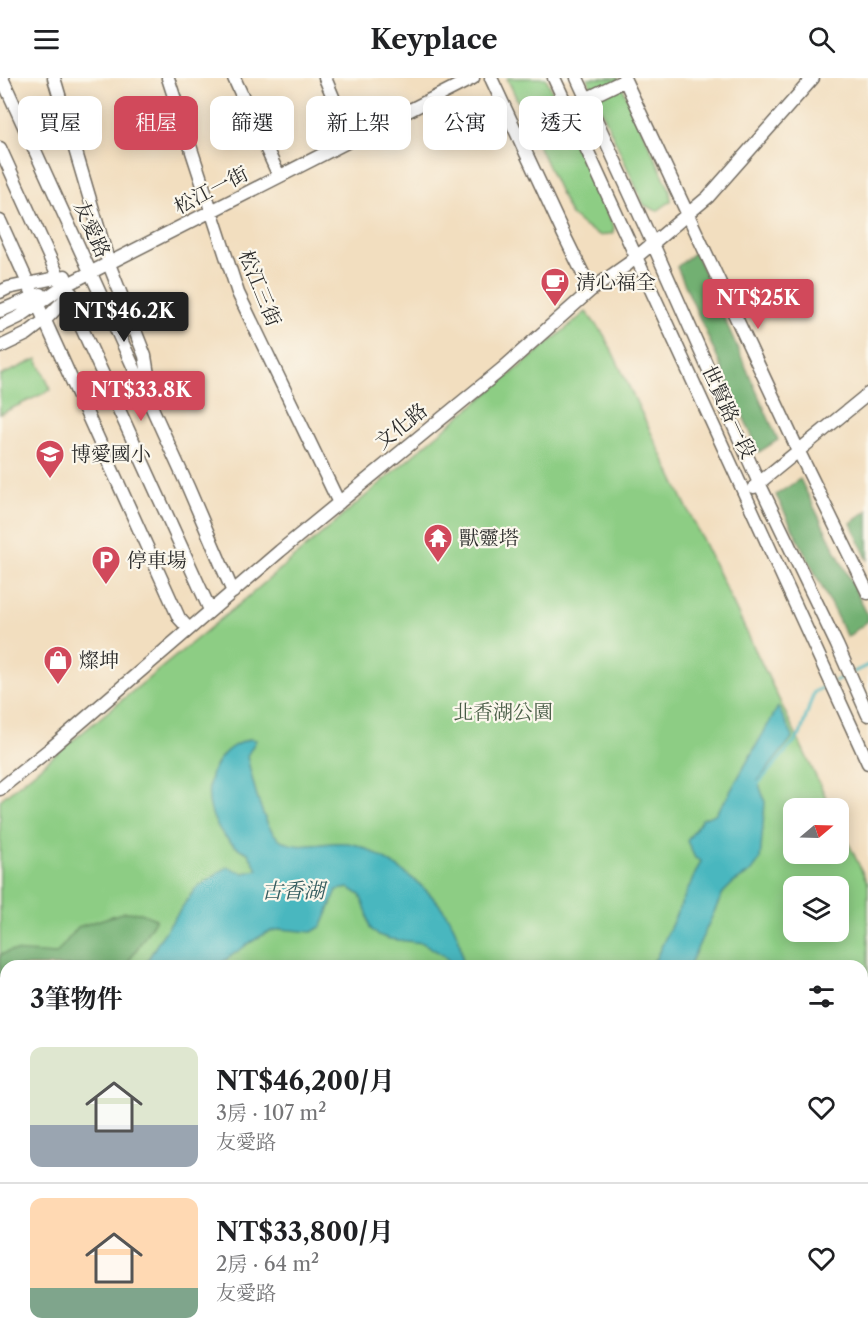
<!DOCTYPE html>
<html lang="zh-TW">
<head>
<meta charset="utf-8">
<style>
	body { margin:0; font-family:"Libre Caslon Text","Noto Serif TC",serif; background:#f2f2f2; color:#202124; height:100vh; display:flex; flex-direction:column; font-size:22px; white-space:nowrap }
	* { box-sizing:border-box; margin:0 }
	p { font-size:20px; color:#757577 }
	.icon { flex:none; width:33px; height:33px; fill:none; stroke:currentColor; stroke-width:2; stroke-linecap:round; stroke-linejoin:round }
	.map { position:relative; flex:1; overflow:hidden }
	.panel { position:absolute; left:0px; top:882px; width:868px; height:384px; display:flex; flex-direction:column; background:#fff; border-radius:18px 18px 0 0; box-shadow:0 3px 15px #0003 }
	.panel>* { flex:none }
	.hud { position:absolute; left:18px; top:18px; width:832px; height:54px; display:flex; gap:12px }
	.needle { width:39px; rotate:71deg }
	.buttons { position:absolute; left:783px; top:720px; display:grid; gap:12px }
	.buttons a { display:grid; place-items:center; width:66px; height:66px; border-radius:12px; background:#fff; box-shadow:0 3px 15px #0003; font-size:30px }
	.price { position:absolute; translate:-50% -51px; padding:0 14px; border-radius:6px; background:#d1495b; color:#fff; font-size:20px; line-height:39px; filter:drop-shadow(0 2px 3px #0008) }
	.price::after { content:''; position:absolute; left:50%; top:36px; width:18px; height:14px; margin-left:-9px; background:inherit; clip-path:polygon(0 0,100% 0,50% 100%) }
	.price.active { background:#222; color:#fff }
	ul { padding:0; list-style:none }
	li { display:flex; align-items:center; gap:18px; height:150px; padding:0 30px }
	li+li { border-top:2px solid #e0e0e0 }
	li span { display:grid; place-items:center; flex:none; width:168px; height:120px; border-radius:12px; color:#555 }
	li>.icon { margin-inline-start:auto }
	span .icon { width:72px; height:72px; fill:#fffc; stroke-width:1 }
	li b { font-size:26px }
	h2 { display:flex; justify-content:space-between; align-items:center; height:72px; padding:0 30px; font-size:26px }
	.chip { padding:0 21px; border-radius:12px; background:#fff; box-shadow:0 3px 15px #0003; font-size:21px; line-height:54px }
	.chip.active { background:#d1495b; color:#fff }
	header { display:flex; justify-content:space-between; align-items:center; height:78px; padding:0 30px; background:#fff; font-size:27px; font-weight:700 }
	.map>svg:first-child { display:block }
</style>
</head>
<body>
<header><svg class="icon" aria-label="menu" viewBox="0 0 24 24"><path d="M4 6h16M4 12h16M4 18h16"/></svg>Keyplace<svg class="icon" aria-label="search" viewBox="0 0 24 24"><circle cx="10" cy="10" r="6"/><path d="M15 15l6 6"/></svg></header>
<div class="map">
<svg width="868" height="1266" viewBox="0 0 868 1266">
	<rect width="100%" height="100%" fill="#fbf7ec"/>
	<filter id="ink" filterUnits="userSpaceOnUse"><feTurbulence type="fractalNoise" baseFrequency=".0167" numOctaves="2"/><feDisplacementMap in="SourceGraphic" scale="12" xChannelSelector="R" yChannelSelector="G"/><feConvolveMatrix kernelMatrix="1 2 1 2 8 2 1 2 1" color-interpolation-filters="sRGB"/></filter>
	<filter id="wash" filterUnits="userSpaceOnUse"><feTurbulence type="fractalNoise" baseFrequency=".008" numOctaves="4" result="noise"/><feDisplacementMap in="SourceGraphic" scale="24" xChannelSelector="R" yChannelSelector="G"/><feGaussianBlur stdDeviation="1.35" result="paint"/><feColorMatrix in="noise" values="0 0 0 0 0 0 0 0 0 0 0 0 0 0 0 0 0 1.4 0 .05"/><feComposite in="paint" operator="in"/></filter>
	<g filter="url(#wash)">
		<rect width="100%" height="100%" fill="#f2debf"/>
		<path fill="#8dcd84" stroke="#5c7c58" stroke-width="1.5" fill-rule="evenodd" d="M 507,0 L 546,0 L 614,149 L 613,155 L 601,158 L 585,149 L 570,136 Z
			M 587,0 L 618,0 L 670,112 L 671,123 L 657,133 L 644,127 Z
			M 586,234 L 604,257 L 611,271 L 831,730 L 794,730 L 794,776 L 838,776 L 839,745 L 868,806 L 868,991 L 863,994 L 862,888 L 6,888 L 6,1042 L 0,1030 L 0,722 L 249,518 L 431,362 ZM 794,808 L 838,808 L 838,854 L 794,854 Z
			M 37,281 L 51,312 L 0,336 L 0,298 Z
			M 117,1260 L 257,1260 L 238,1266 L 125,1266 Z
			M 263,1260 L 325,1260 L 308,1266 L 260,1266 Z"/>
		<path fill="#72b072" stroke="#4e6e4e" stroke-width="1.5" d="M 695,174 L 778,362 L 759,374 L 677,189 Z
			M 800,401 L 868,538 L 868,543 L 847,559 L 776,417 Z
			M 868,432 L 868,483 L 851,445 Z
			M 125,834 L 141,835 L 156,841 L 126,888 L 6,888 L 6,986 L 0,986 L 0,877 L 10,873 L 56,876 L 78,849 Z"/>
		<path fill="#48b7bf" stroke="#3a7175" stroke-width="1.5" d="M 778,629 L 793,659 L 758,703 L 765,724 L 760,782 L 752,793 L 733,805 L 723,815 L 689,888 L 649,888 L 656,880 L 701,783 L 695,780 L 687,763 L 702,741 L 715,736 L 726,721 Z
			M 249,661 L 256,662 L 247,678 C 251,697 262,746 277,759 C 297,777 329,760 353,766 C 364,768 376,776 386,782 C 423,805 464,840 462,888 L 454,888 L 443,877 L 423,865 L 390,861 L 378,857 L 370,850 L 367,835 L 360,817 L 349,810 L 337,812 L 322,848 L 312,854 L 281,851 L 268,854 L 251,864 L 217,888 L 144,888 L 160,861 L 195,811 L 227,789 L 244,795 L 258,792 L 248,775 C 211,760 195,710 222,678 C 229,669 239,665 249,661 Z"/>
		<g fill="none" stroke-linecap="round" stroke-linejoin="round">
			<path stroke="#48b7bf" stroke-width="3" d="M 854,594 L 868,587
				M 835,603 L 848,597
				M 757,707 L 800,657 L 814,614 L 829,606
				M 267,1266 L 269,1260"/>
		</g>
	</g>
	<g filter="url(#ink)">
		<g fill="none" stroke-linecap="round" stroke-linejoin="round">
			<g stroke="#716a5f" stroke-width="15">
				<path id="minor" d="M 2,0 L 188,409 L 233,514
					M 54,0 L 109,186 L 145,278 L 152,322
					M 168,0 L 238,215 L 339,425
					M 234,0 L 279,98
					M 325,0 L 351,62
					M 491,0 L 564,157 L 591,212
					M 554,0 L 868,685
					M 577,0 L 653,166 L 759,405 L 837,567 L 868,637
					M 624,0 L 798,372 L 868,515
					M 586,21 L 625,2
					M 0,70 L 210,532
					M 0,143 L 179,540 L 189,551
					M 0,214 L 8,210 L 65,198
					M 0,233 L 41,216
					M 0,248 L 19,239 L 62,209 L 473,0
					M 0,269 L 27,256 L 45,242 L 71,215
					M 754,409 L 868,316
					M 0,711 L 51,670 L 280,473 L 502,291 L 591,212 L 628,186 L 708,119 L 813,0
					M 0,1054 L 6,1066
					M 868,1111 L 868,1127
					M 0,1113 L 6,1125
					M 103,1260 L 106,1266
					M 563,1260 L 566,1266
					M 669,1260 L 672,1266
					M 714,1260 L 716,1266
					M 845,1260 L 847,1266
					M 486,1266 L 495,1260
					M 593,1266 L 605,1260
					M 748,1266 L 766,1260"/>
			</g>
			<g stroke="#716a5f" stroke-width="18">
				<path id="major" d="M 0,1072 L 6,1084
					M 0,1092 L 6,1104
					M 83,1260 L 86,1266"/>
			</g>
			<use href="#minor" stroke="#fff" stroke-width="12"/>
			<use href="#major" stroke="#f8bd88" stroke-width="15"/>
			<path stroke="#2b2b2b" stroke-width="3" stroke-dasharray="9 4.5" stroke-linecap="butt" d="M 862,1026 L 868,1023
				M 422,1266 L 436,1260
				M 440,1266 L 454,1260"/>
		</g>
	</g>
	<defs>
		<g id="cafe-pin" transform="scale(1.5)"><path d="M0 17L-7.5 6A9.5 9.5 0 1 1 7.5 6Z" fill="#d1495b" stroke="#fbf7ec"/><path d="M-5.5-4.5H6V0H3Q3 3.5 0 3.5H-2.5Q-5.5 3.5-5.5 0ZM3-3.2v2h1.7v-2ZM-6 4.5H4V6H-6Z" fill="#fff"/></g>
		<g id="school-pin" transform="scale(1.5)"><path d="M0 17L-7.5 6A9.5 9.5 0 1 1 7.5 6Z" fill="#d1495b" stroke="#fbf7ec"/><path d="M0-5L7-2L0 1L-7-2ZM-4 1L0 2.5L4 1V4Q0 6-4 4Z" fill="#fff"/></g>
		<g id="temple-pin" transform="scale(1.5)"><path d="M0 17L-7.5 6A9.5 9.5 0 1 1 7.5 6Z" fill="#d1495b" stroke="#fbf7ec"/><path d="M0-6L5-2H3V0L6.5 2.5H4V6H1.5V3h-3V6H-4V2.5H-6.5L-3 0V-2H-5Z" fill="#fff"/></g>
		<g id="parking-pin" transform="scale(1.5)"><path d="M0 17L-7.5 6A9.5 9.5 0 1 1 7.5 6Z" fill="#d1495b" stroke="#fbf7ec"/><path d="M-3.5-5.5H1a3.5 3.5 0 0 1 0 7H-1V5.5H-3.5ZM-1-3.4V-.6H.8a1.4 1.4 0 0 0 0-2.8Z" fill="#fff"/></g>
		<g id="shop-pin" transform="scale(1.5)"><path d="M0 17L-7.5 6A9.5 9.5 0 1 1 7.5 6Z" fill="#d1495b" stroke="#fbf7ec"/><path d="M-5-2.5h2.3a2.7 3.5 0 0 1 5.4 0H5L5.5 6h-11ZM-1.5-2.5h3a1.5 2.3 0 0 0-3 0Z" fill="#fff"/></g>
	</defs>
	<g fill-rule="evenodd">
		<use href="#cafe-pin" x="555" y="204"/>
		<use href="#school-pin" x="50" y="376"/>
		<use href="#temple-pin" x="438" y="460"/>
		<use href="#parking-pin" x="106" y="482"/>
		<use href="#shop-pin" x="58" y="582"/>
	</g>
	<g text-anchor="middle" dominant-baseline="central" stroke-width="4.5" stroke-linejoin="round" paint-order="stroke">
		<g font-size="20" fill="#2b2b2b" stroke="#fbf7ec">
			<text transform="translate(211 112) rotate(-27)">松江一街</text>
			<text transform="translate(92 151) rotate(66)">友愛路</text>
			<text transform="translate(260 210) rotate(68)">松江三街</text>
			<text transform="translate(729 334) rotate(65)">世賢路一段</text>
			<text transform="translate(401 348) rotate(-39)">文化路</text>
		</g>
		<g font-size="20" fill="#2b2b2b" stroke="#fbf7ec" text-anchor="start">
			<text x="576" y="204">清心福全</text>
			<text x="71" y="376">博愛國小</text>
			<text x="459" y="460">獸靈塔</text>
			<text x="127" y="482">停車場</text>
			<text x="79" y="582">燦坤</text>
		</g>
		<g font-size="20" fill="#485c46" stroke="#fbf7ec">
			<text x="503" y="634">北香湖公園</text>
		</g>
		<g font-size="21" font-style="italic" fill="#355c5f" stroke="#fbf7ec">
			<text x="293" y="812">古香湖</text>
		</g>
	</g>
</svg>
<div class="buttons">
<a><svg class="needle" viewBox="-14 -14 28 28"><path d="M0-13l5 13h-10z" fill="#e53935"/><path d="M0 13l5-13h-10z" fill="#757577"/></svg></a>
<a><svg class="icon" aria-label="layers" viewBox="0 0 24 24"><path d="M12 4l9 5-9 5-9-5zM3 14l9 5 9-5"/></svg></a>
</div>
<b class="price" style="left:758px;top:252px">NT$25K</b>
<b class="price active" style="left:124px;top:265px">NT$46.2K</b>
<b class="price" style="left:141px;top:344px">NT$33.8K</b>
<div class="hud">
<a class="chip">買屋</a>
<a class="chip active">租屋</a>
<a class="chip">篩選</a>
<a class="chip">新上架</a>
<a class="chip">公寓</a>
<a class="chip">透天</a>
</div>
<section class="panel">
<h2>3筆物件<svg class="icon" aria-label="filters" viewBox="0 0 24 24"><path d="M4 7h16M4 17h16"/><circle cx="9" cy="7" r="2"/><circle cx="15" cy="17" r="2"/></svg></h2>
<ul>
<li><span style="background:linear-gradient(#dfe7d0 65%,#9aa5b1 0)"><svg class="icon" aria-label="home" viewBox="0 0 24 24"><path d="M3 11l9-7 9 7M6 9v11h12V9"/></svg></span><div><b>NT$46,200/月</b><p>3房 · 107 m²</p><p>友愛路</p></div><svg class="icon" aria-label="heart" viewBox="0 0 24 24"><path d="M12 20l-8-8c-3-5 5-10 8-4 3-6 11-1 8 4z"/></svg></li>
<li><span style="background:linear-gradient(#ffd9b3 75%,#7fa58c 0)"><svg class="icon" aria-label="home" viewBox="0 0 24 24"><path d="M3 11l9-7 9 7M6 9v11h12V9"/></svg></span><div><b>NT$33,800/月</b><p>2房 · 64 m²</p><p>友愛路</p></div><svg class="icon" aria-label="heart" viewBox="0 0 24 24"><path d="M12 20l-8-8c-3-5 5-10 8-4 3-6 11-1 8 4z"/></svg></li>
</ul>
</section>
</div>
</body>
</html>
